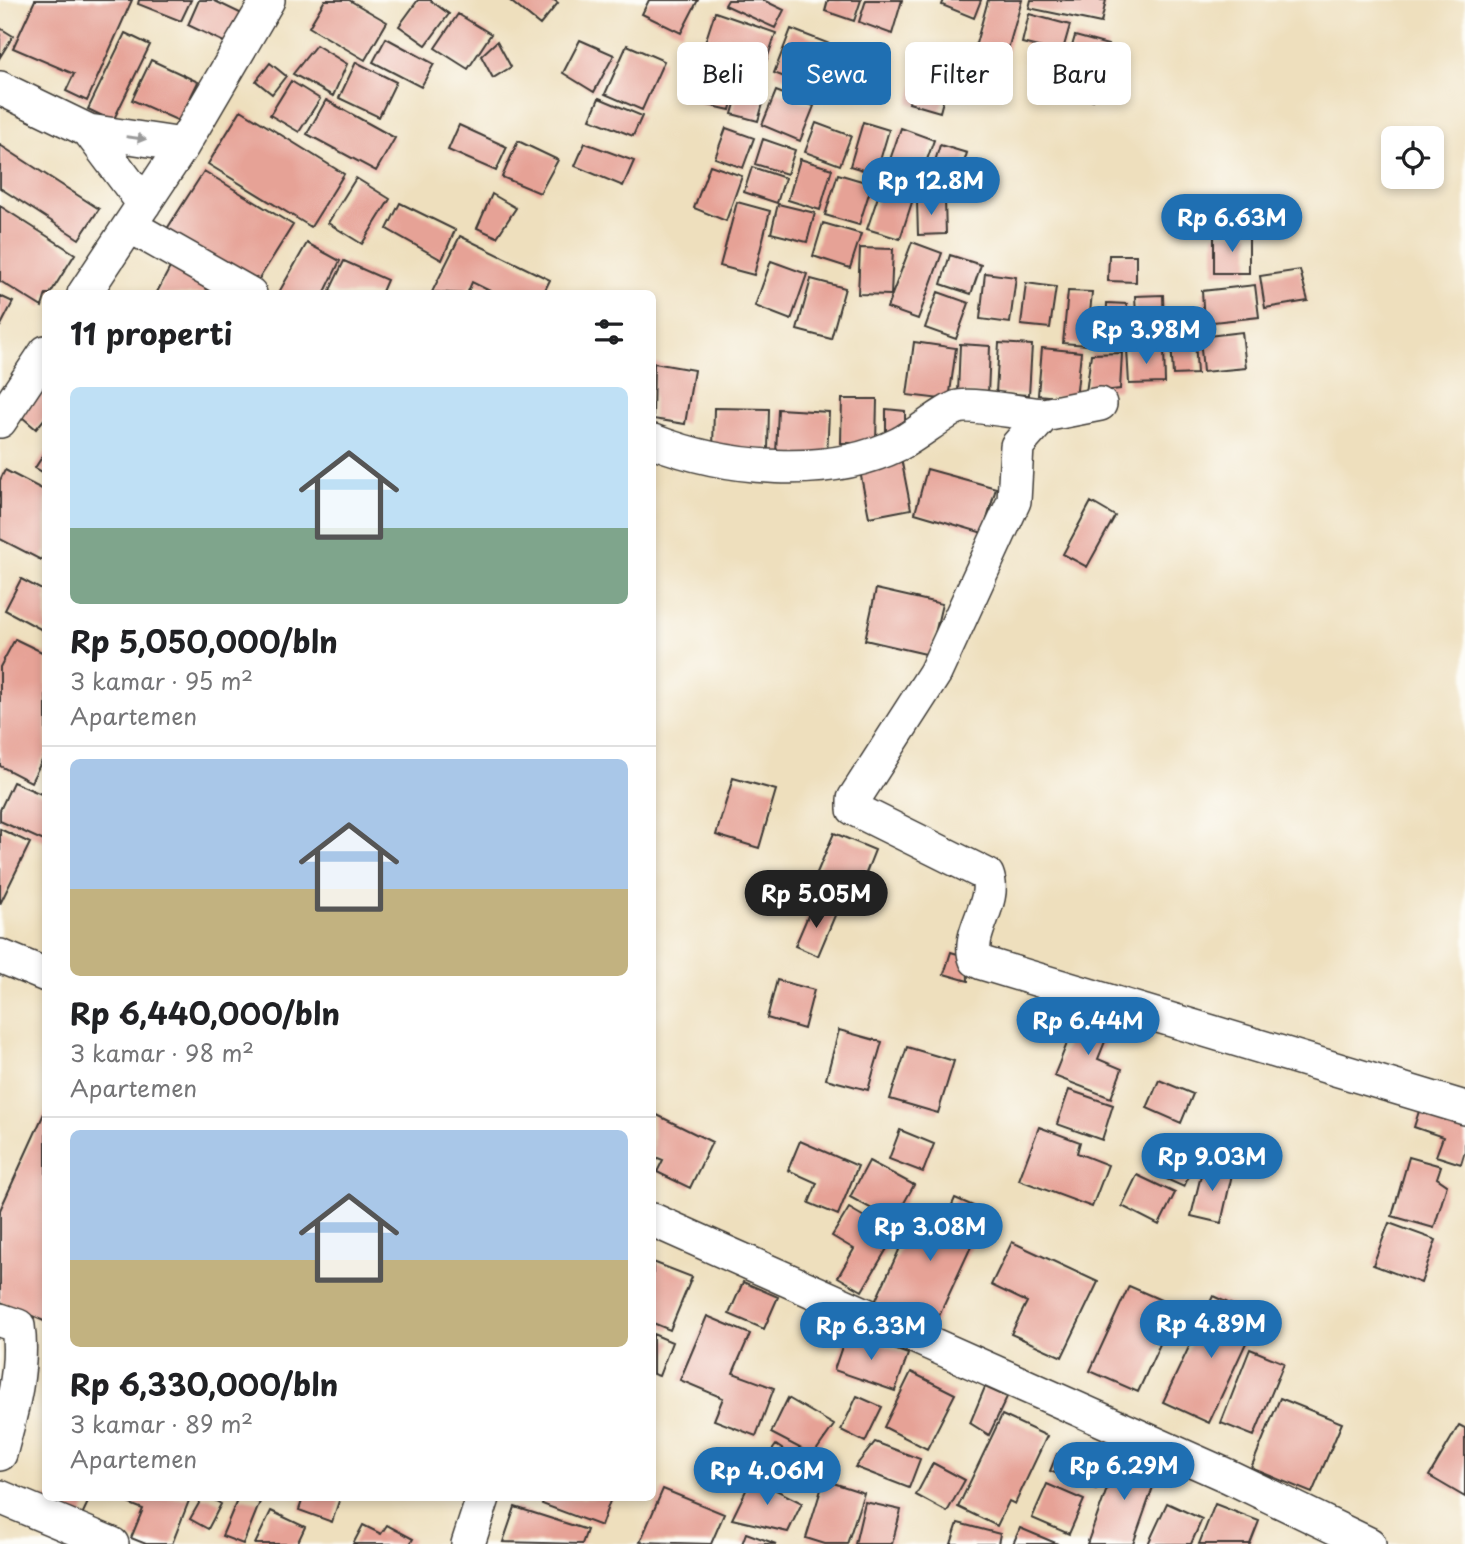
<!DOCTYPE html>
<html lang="id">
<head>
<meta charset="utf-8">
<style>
	body { margin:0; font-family:"Playpen Sans",sans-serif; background:#f2f2f2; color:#202124; height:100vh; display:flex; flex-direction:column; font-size:26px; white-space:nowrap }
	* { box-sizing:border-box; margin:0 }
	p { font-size:23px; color:#757577 }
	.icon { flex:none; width:38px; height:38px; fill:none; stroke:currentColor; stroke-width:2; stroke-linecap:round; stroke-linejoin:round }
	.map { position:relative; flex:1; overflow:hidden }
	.drawer { position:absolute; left:42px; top:290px; width:614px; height:1211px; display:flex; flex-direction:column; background:#fff; border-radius:10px; box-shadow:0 4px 10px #0003 }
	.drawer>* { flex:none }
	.top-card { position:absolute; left:677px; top:42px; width:665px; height:63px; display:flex; gap:14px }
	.fabs { position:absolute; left:1381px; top:126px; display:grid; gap:14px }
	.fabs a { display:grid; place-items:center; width:63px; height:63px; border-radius:10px; background:#fff; box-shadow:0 4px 10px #0003; font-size:35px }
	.price { position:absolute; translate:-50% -60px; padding:0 16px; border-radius:24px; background:#1f6fb2; color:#fff; font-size:23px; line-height:46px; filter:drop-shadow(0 2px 4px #0008) }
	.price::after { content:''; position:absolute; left:50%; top:42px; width:21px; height:16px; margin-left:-10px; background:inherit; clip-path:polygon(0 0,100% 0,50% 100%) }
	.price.on { background:#222; color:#fff }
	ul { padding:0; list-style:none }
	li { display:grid; align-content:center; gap:14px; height:371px; padding:0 28px }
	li+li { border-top:2px solid #e0e0e0 }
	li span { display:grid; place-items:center; height:217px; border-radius:10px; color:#555 }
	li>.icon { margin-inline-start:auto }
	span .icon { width:126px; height:126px; fill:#fffc; stroke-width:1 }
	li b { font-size:30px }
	h2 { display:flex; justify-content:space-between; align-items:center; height:84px; padding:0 28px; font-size:30px }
	.pill { padding:0 24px; border-radius:10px; background:#fff; box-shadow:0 4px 10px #0003; font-size:24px; line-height:63px }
	.pill.on { background:#1f6fb2; color:#fff }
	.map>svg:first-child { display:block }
</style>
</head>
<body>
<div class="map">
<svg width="1465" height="1544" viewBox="0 0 1465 1544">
	<rect width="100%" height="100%" fill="#fdfcf7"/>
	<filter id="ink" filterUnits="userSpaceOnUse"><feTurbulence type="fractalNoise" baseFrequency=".0143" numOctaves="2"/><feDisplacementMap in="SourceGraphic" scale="14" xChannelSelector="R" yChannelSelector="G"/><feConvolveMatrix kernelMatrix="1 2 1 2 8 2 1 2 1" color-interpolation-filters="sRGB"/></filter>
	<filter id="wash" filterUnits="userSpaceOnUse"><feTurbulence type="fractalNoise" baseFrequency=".00686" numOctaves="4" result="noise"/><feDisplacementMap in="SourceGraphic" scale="28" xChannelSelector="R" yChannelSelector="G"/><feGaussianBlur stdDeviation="1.57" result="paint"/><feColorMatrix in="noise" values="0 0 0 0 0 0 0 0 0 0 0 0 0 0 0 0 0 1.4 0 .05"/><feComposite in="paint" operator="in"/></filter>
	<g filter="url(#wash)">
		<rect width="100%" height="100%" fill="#eedfbd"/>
		<g id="blocks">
			<path fill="#e6a296" d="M 35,0 L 132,0 L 87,101 L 66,91 L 74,74 L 13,48 Z
				M 139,0 L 191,0 L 181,21 L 138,4 Z
				M 199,0 L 213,0 L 242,14 L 228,44 L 188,25 Z
				M 325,0 L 349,0 L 387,22 L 365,60 L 309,27 Z
				M 418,0 L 430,0 L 449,14 L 426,45 L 399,26 Z
				M 509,0 L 554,0 L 558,3 L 540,25 Z
				M 649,0 L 698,0 L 681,33 L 642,14 Z
				M 728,0 L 763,0 L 784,10 L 775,28 L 725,5 Z
				M 828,0 L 861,0 L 854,21 L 825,11 Z
				M 866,0 L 902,0 L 892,34 L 859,22 Z
				M 944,0 L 981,0 L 974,18 L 942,5 Z
				M 988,0 L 1022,0 L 1005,60 L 974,51 Z
				M 1031,0 L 1106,0 L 1101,23 L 1029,8 Z
				M 715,12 L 776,33 L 763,70 L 703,49 Z
				M 458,14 L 491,34 L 468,69 L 435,48 Z
				M 1029,14 L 1070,25 L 1062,53 L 1022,43 Z
				M 0,28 L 13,36 L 0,57 Z
				M 791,29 L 835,46 L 818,90 L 774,73 Z
				M 125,33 L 150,45 L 113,121 L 88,109 Z
				M 1075,36 L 1108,45 L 1093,100 L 1059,90 Z
				M 386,38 L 434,64 L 421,87 L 373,62 Z
				M 580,40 L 614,55 L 594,92 L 563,73 Z
				M 497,41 L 511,67 L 493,78 L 481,56 Z
				M 316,45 L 347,64 L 333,96 L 293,74 Z
				M 627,45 L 664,61 L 642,110 L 605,94 Z
				M 921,58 L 952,67 L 940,112 L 909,103 Z
				M 151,60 L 198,82 L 179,121 L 132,100 Z
				M 356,62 L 396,82 L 379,117 L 339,98 Z
				M 270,63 L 286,76 L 272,94 L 256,81 Z
				M 690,66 L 738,77 L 730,110 L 682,99 Z
				M 291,81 L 320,99 L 299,132 L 270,115 Z
				M 741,83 L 767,90 L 758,121 L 732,114 Z
				M 776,91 L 814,106 L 800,141 L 762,125 Z
				M 599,98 L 642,116 L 633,136 L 590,119 Z
				M 326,100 L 395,138 L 376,171 L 307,134 Z
				M 241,110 L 344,174 L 311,227 L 208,164 Z
				M 863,122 L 889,130 L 876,174 L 850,166 Z
				M 816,123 L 851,136 L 840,165 L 805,152 Z
				M 459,125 L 507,147 L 496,171 L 448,150 Z
				M 726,128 L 754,138 L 743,168 L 715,158 Z
				M 901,128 L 934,140 L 918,185 L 885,174 Z
				M 763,139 L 795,150 L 787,174 L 755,164 Z
				M 518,141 L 558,160 L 540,193 L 502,177 Z
				M 585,143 L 634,161 L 623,186 L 575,166 Z
				M 0,145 L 99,209 L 79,239 L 0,188 Z
				M 940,145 L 967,153 L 954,193 L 928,184 Z
				M 800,159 L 832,169 L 820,210 L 788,200 Z
				M 710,165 L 742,176 L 726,221 L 694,208 Z
				M 752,167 L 785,178 L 777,203 L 744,192 Z
				M 204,171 L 293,225 L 254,287 L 165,232 Z
				M 838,174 L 872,184 L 859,225 L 825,215 Z
				M 356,178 L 390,199 L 362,244 L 328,223 Z
				M 883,182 L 915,193 L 900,239 L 867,229 Z
				M 492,194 L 516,208 L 497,237 L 477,228 Z
				M 917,200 L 945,200 L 946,234 L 918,235 Z
				M 737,202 L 770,211 L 754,275 L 720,266 Z
				M 400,203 L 455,230 L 442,260 L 387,229 Z
				M 778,204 L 815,213 L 807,242 L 771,233 Z
				M 0,206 L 75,254 L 50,294 L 46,294 L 42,307 L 0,281 Z
				M 823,223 L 861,234 L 850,268 L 813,256 Z
				M 1214,234 L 1249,234 L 1249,273 L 1214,273 Z
				M 460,236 L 550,280 L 543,294 L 496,294 L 472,282 L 467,294 L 432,292 Z
				M 912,242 L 942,253 L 918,319 L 887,308 Z
				M 307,243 L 340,261 L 324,294 L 278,294 Z
				M 860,248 L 893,249 L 891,295 L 858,294 Z
				M 950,255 L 981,265 L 971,294 L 941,284 Z
				M 1109,255 L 1136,255 L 1136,282 L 1108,281 Z
				M 344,261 L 387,280 L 381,294 L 337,294 L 330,290 Z
				M 771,261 L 807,274 L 791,320 L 755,306 Z
				M 173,262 L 236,294 L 156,294 Z
				M 1300,270 L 1308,301 L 1265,308 L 1260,276 Z
				M 985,273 L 1016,277 L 1010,323 L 980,319 Z
				M 811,279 L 845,288 L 831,339 L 797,330 Z
				M 1026,283 L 1056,287 L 1050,328 L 1021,325 Z
				M 1255,285 L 1259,317 L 1204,323 L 1202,291 Z
				M 1068,291 L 1092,292 L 1087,345 L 1063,343 Z
				M 938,292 L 969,303 L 956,339 L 925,328 Z
				M 1163,295 L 1164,334 L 1137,335 L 1135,296 Z
				M 0,296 L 13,302 L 0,327 Z
				M 1107,303 L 1127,304 L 1126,334 L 1106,334 Z
				M 1242,332 L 1246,368 L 1203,372 L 1200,337 Z
				M 1195,338 L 1197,374 L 1173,375 L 1171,339 Z
				M 914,342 L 956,348 L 949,400 L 907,395 Z
				M 999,343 L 1032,345 L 1029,395 L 996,393 Z
				M 960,344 L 990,346 L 988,395 L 958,393 Z
				M 1042,348 L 1081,352 L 1076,399 L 1038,395 Z
				M 1164,348 L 1165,383 L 1129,384 L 1127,349 Z
				M 1122,353 L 1120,389 L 1086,393 L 1091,354 Z
				M 654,363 L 694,370 L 685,424 L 653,419 Z
				M 41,383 L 46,386 L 46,417 L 36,429 L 16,412 Z
				M 842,399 L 877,399 L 876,443 L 841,443 Z
				M 714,408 L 769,409 L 768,450 L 713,450 Z
				M 778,409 L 829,412 L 827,457 L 776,454 Z
				M 886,409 L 905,411 L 905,437 L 886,437 Z
				M 46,451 L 46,474 L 35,468 Z
				M 901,458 L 911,509 L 869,517 L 859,466 Z
				M 927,469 L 996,488 L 983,533 L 915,513 Z
				M 5,470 L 46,491 L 46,551 L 41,560 L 0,539 L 0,480 Z
				M 1091,502 L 1115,516 L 1087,567 L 1063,554 Z
				M 21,579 L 46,592 L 46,632 L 5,610 Z
				M 876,589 L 942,604 L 930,655 L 865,640 Z
				M 15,639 L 46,654 L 46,753 L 31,782 L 0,766 L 0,667 Z
				M 733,778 L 776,790 L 759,848 L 716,835 Z
				M 13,782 L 46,796 L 46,842 L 0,821 L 0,810 Z
				M 0,829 L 30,843 L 0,904 Z
				M 834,833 L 875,850 L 856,898 L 813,882 Z
				M 813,904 L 836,913 L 818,956 L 795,946 Z
				M 951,952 L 967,957 L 968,981 L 944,974 Z
				M 777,980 L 814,990 L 804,1029 L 767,1018 Z
				M 1080,1011 L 1112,1024 L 1098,1059 L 1122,1069 L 1111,1098 L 1054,1076 Z
				M 839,1030 L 882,1042 L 868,1090 L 826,1079 Z
				M 907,1047 L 954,1061 L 938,1113 L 890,1099 Z
				M 1159,1080 L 1193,1094 L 1181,1123 L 1147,1108 Z
				M 1069,1090 L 1113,1105 L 1102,1140 L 1057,1124 Z
				M 1421,1105 L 1465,1119 L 1465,1151 L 1461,1164 L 1436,1156 L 1443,1137 L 1414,1127 Z
				M 46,1109 L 46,1322 L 0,1302 L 0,1210 Z
				M 653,1113 L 712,1142 L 690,1188 L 657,1172 L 663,1160 L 653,1156 Z
				M 1039,1127 L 1080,1142 L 1077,1153 L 1108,1165 L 1092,1207 L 1019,1180 Z
				M 900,1130 L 934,1144 L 923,1172 L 889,1159 Z
				M 800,1141 L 858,1166 L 838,1215 L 809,1203 L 817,1183 L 788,1170 Z
				M 1168,1142 L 1198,1155 L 1184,1187 L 1153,1173 Z
				M 1409,1157 L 1441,1166 L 1437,1178 L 1447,1185 L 1434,1228 L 1392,1216 Z
				M 869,1161 L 914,1185 L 894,1221 L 850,1197 Z
				M 1204,1163 L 1233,1170 L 1221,1223 L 1191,1216 Z
				M 1137,1175 L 1175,1193 L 1159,1225 L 1122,1206 Z
				M 955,1198 L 987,1212 L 933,1329 L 875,1302 L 918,1209 L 945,1221 Z
				M 849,1208 L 895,1235 L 862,1291 L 838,1277 L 854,1249 L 832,1236 Z
				M 1389,1223 L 1436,1240 L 1421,1283 L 1373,1265 Z
				M 1012,1242 L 1098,1282 L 1062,1357 L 1011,1334 L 1027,1302 L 991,1285 Z
				M 653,1262 L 692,1277 L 670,1330 L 653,1323 Z
				M 743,1282 L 778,1297 L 764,1329 L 729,1314 Z
				M 1129,1286 L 1177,1307 L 1138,1392 L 1090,1371 Z
				M 1213,1296 L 1258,1317 L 1209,1423 L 1163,1402 Z
				M 707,1316 L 750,1334 L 733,1373 L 774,1388 L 756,1436 L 714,1420 L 723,1398 L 680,1380 Z
				M 847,1332 L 908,1354 L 895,1391 L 834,1370 Z
				M 653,1334 L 672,1342 L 659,1376 L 653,1374 Z
				M 1250,1349 L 1284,1363 L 1254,1436 L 1221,1423 Z
				M 911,1372 L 955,1394 L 927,1449 L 884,1427 Z
				M 985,1387 L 1007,1397 L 989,1435 L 970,1423 Z
				M 857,1396 L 882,1407 L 865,1442 L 841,1430 Z
				M 788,1398 L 834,1425 L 813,1455 L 771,1433 Z
				M 1280,1398 L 1342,1423 L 1312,1493 L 1251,1468 Z
				M 1002,1415 L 1047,1436 L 1015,1504 L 1009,1501 L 997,1526 L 958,1507 Z
				M 1459,1425 L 1465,1428 L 1465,1497 L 1429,1476 Z
				M 875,1442 L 920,1459 L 909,1488 L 855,1467 Z
				M 776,1445 L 804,1464 L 789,1486 L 760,1467 Z
				M 1080,1448 L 1107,1458 L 1096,1489 L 1050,1471 L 1057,1454 L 1075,1461 Z
				M 1120,1453 L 1160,1467 L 1133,1544 L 1087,1544 Z
				M 933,1463 L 965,1480 L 947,1512 L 916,1495 Z
				M 752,1478 L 802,1503 L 788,1532 L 732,1519 Z
				M 824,1480 L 864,1493 L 847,1544 L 825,1544 L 806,1538 Z
				M 1047,1484 L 1084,1500 L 1069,1534 L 1032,1518 Z
				M 663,1489 L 724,1514 L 711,1544 L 640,1542 Z
				M 41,1498 L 90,1498 L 81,1517 Z
				M 115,1498 L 190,1498 L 172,1544 L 146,1544 L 131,1538 L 143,1509 Z
				M 202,1498 L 211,1498 L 221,1504 L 208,1529 L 190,1519 Z
				M 238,1498 L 260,1502 L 243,1544 L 222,1536 Z
				M 303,1498 L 340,1498 L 332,1522 L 299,1510 Z
				M 544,1498 L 611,1498 L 601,1526 L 542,1504 Z
				M 865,1502 L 901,1510 L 892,1544 L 855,1544 Z
				M 1167,1503 L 1202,1519 L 1191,1544 L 1148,1544 Z
				M 1215,1504 L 1259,1521 L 1250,1544 L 1199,1544 Z
				M 515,1507 L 587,1530 L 582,1544 L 503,1542 Z
				M 271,1511 L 305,1527 L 297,1544 L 255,1544 Z
				M 958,1523 L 1000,1534 L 998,1544 L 951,1544 Z
				M 363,1525 L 381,1534 L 387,1525 L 413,1539 L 410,1544 L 353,1544 Z
				M 1020,1528 L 1058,1544 L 1013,1544 Z
				M 746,1533 L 776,1544 L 742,1544 Z"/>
		</g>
	</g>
	<g filter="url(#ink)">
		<use href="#blocks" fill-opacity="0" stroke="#3c3934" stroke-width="2"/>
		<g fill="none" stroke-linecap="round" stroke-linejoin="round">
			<g stroke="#3c3934" stroke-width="36">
				<path id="minor" d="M 0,88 L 89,131 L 183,145
					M 89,131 L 144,204
					M 130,226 L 250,294
					M 84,294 L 183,145 L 268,0
					M 1100,404 L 1044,415 L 1017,446 L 1014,501 L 935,673 L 854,799 L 854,809 L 987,875 C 998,903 965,933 976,960 L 982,963 L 1465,1108
					M 0,421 L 46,352
					M 653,441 C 725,469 827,480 899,444 C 914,437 947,410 958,407 C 970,403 1028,414 1044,415
					M 0,956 L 46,975
					M 653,1220 L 1228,1476 L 1369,1544
					M 0,1320 L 18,1326 C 24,1369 11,1413 0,1454
					M 0,1497 L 112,1544
					M 468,1544 L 483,1498"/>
			</g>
			<use href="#minor" stroke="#fff" stroke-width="33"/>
		</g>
		<defs><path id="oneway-solid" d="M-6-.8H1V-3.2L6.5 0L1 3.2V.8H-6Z" transform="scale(1.75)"/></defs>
		<use fill="#999" href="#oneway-solid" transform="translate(136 138) rotate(8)"/>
	</g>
</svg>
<div class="fabs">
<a><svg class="icon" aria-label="locate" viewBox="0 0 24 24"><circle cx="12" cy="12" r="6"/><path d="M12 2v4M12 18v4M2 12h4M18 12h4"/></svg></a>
</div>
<b class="price" style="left:931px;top:217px">Rp 12.8M</b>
<b class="price" style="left:1232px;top:254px">Rp 6.63M</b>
<b class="price" style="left:1146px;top:366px">Rp 3.98M</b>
<b class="price on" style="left:816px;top:930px">Rp 5.05M</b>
<b class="price" style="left:1088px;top:1057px">Rp 6.44M</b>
<b class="price" style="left:1212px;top:1193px">Rp 9.03M</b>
<b class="price" style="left:930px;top:1263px">Rp 3.08M</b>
<b class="price" style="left:1211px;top:1360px">Rp 4.89M</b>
<b class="price" style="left:871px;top:1362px">Rp 6.33M</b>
<b class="price" style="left:1124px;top:1502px">Rp 6.29M</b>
<b class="price" style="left:767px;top:1507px">Rp 4.06M</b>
<div class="top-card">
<a class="pill">Beli</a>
<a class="pill on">Sewa</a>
<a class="pill">Filter</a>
<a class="pill">Baru</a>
</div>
<section class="drawer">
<h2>11 properti<svg class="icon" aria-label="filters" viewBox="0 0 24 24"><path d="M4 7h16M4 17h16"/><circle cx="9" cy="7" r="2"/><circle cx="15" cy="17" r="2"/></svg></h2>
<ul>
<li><span style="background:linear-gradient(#bfe0f5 65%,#7fa58c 0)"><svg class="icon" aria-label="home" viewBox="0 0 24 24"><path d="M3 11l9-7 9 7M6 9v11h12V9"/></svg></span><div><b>Rp 5,050,000/bln</b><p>3 kamar · 95 m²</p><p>Apartemen</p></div></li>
<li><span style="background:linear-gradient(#a9c7e8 60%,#c2b280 0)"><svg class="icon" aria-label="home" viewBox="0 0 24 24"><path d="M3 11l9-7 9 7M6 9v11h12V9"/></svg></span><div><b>Rp 6,440,000/bln</b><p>3 kamar · 98 m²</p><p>Apartemen</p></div></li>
<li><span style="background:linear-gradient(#a9c7e8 60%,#c2b280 0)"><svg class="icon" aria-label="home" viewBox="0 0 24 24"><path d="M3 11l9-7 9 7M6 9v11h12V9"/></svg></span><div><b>Rp 6,330,000/bln</b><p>3 kamar · 89 m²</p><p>Apartemen</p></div></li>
</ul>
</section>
</div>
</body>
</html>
